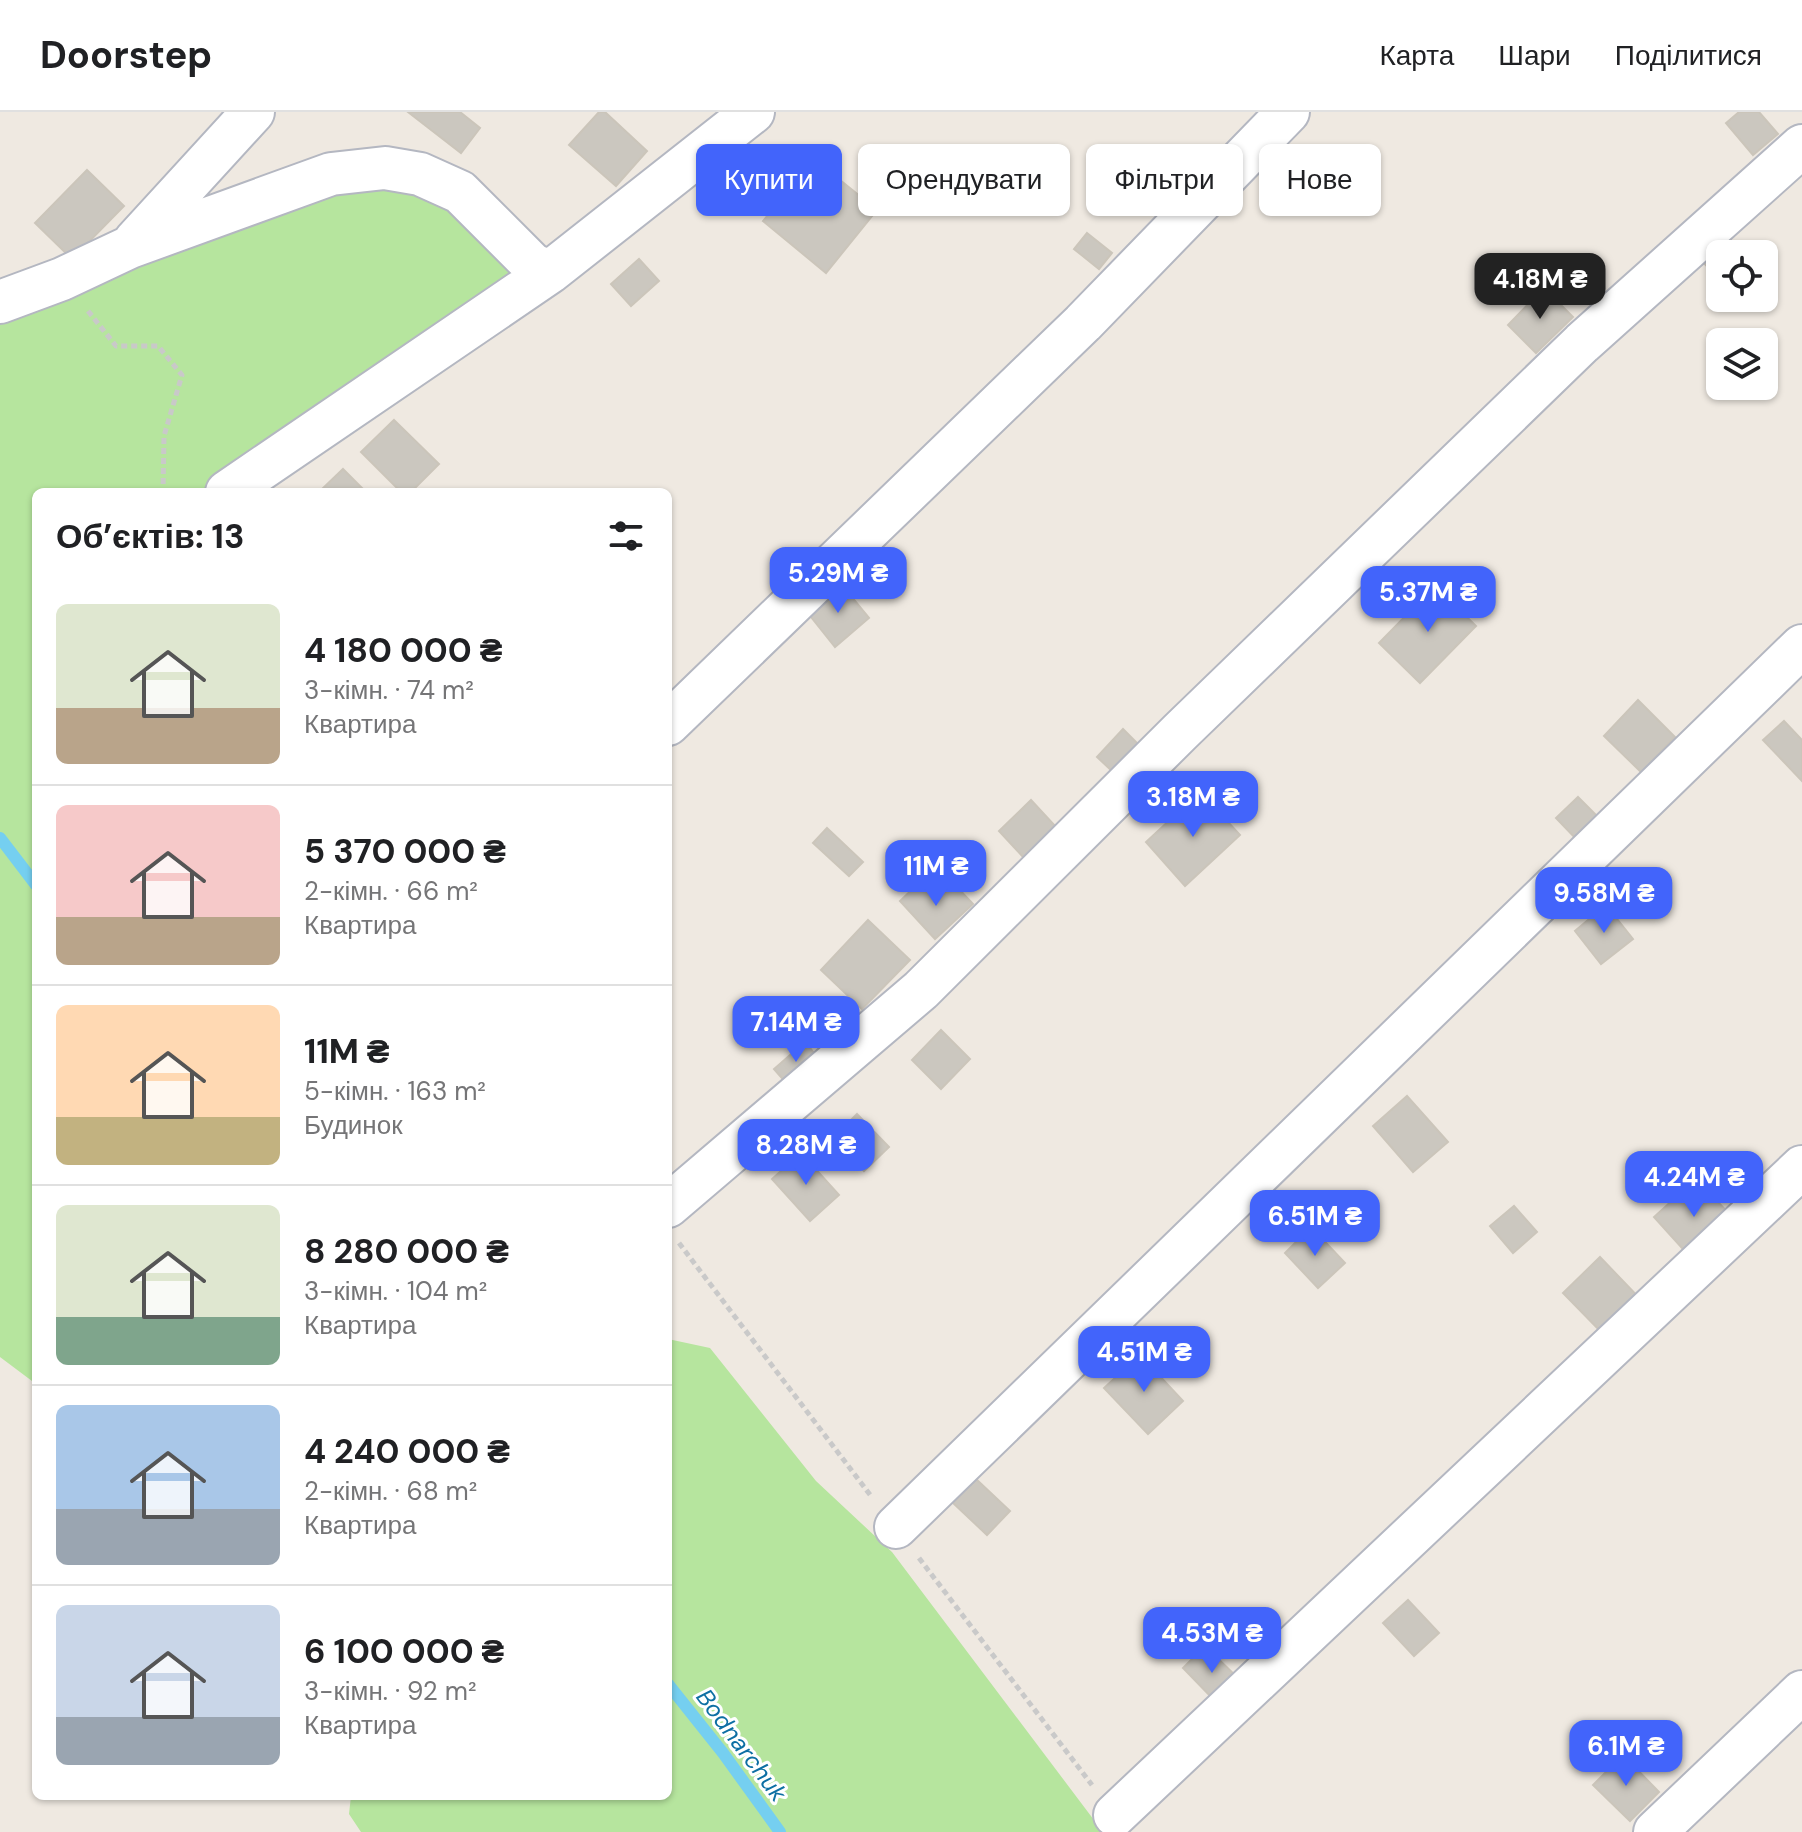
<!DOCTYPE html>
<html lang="uk">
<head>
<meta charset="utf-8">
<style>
	body { margin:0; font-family:"DM Sans",sans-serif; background:#f2f2f2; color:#202124; height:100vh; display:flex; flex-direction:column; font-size:30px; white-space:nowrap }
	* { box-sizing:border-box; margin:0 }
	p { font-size:26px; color:#757577 }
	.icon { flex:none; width:44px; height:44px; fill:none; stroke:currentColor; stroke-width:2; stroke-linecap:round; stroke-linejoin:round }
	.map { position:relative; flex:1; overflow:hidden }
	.details { position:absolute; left:32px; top:376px; width:640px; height:1312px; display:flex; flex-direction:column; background:#fff; border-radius:12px; box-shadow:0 2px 6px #0004 }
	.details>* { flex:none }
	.hud { position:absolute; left:696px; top:32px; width:760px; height:72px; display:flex; gap:16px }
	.tools { position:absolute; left:1706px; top:128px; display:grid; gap:16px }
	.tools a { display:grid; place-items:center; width:72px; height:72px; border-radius:12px; background:#fff; box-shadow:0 2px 6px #0004; font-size:40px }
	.price { position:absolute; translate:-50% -68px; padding:0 18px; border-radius:16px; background:#4264fb; color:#fff; font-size:26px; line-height:52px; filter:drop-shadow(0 2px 4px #0008) }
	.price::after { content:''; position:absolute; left:50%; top:48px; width:24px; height:18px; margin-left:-12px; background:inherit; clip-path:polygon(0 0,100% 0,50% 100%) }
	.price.on { background:#222; color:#fff }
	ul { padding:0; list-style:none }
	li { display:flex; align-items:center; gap:24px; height:200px; padding:0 24px }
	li+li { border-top:2px solid #e0e0e0 }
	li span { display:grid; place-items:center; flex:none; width:224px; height:160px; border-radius:12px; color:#555 }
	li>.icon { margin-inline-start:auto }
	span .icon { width:96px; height:96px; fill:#fffc; stroke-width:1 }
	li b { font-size:34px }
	h2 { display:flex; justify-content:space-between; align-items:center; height:96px; padding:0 24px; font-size:34px }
	.pill { padding:0 28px; border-radius:12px; background:#fff; box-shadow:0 2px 6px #0004; font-size:28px; line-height:72px }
	.pill.on { background:#4264fb; color:#fff }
	header { display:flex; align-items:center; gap:48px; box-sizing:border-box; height:112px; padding:0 40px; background:#fff; border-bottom:2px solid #e0e0e0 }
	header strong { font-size:38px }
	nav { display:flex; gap:44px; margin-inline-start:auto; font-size:28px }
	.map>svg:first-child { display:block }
</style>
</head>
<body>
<header>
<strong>Doorstep</strong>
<nav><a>Карта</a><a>Шари</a><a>Поділитися</a></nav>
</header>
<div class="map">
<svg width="1802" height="1720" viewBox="0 0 1802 1720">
	<rect width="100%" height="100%" fill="#efe9e1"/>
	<path fill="#b6e59e" d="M 395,66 L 461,92 L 546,177 L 247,380 L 36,380 L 36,1272 L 0,1245 L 0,202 L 333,70 Z
		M 668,1227 L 710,1236 L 816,1369 L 892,1440 L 1103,1720 L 361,1720 L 349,1702 L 351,1684 L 668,1684 Z"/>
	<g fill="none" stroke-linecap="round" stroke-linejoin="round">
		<path stroke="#75cff0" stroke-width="12" d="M 0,726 L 36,773
			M 668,1572 L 723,1641 L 780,1720"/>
	</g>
	<path fill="#cbc7bf" stroke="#cbc5ba" stroke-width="2" d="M 408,0 L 460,0 L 480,16 L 461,41 Z
		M 599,0 L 605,0 L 647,39 L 616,74 L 569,33 Z
		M 1739,0 L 1759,0 L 1778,22 L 1753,43 L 1726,11 Z
		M 1152,42 L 1188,77 L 1162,104 L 1126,69 Z
		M 814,47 L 877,98 L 826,161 L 763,109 Z
		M 87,58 L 124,94 L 72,147 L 35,111 Z
		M 1087,121 L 1112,141 L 1099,157 L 1074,137 Z
		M 1722,128 L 1735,142 L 1720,142 L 1720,168 L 1701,148 Z
		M 639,147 L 659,169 L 631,194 L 611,172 Z
		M 1544,176 L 1573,205 L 1536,241 L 1508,213 Z
		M 394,308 L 439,352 L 411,380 L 401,380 L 361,340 Z
		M 343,357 L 366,380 L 319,380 Z
		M 841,472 L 869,506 L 835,535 L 807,500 Z
		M 1435,474 L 1476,514 L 1420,571 L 1379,531 Z
		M 1638,588 L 1675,625 L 1641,660 L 1604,624 Z
		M 1784,609 L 1802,628 L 1802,669 L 1763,628 Z
		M 1123,617 L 1138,632 L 1112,659 L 1097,645 Z
		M 1200,680 L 1240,723 L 1185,774 L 1146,730 Z
		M 1578,685 L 1604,711 L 1582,733 L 1556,706 Z
		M 1031,688 L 1056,715 L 1024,746 L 999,719 Z
		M 827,716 L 863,750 L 849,764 L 813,731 Z
		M 920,770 L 937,788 L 954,772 L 973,792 L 935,827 L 900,789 Z
		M 1606,793 L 1633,827 L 1601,852 L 1575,819 Z
		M 868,808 L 910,848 L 862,897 L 821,858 Z
		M 941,918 L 970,947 L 941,977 L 912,948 Z
		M 805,930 L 818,946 L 788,973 L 774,957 Z
		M 1407,984 L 1448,1030 L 1413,1060 L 1373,1014 Z
		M 857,1002 L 889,1035 L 864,1059 L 832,1027 Z
		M 801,1041 L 839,1083 L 810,1109 L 772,1067 Z
		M 1696,1067 L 1735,1108 L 1692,1147 L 1654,1105 Z
		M 1514,1094 L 1537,1120 L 1513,1141 L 1490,1114 Z
		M 1311,1115 L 1345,1151 L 1318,1176 L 1285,1141 Z
		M 1600,1145 L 1646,1193 L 1609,1228 L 1563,1181 Z
		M 1140,1243 L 1183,1289 L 1148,1322 L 1104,1276 Z
		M 976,1367 L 1010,1399 L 987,1423 L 953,1391 Z
		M 1408,1488 L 1439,1521 L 1414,1544 L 1383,1511 Z
		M 1205,1534 L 1242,1570 L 1218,1592 L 1183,1556 Z
		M 1623,1643 L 1659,1680 L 1630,1709 L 1593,1673 Z"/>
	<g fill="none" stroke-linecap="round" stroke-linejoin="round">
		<g stroke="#b4b7c1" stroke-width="46">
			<path id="street" d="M 135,129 L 253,0
				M 0,190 L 62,167 L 130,135 L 331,62 L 385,56 L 420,62 L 460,80 L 533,153 L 550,160
				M 227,380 L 550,160 L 753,0
				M 668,612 L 1083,211 L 1288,0
				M 668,1094 L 921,878 L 1180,620 L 1582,231 L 1802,34
				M 896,1415 L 1802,534
				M 1115,1703 L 1802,1055
				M 1655,1720 L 1802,1580"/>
		</g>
		<path stroke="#c9c9c9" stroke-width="5" stroke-dasharray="6 4" stroke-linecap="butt" d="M 88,199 L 116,234 L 158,234 L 182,263 L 164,324 L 163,380
			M 679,1131 L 871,1384
			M 919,1446 L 1092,1673"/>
		<use href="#street" stroke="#fff" stroke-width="42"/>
	</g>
	<g text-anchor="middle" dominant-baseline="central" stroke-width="6" stroke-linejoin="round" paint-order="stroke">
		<g font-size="24" font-style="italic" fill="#0d6fa3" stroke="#fff">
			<text transform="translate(742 1633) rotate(53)">Bodnarchuk</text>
		</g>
	</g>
</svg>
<div class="tools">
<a><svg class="icon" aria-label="locate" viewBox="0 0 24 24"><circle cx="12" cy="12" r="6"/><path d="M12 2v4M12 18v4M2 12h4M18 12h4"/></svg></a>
<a><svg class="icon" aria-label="layers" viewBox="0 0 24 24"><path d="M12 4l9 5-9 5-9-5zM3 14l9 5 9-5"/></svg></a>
</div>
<b class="price on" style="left:1540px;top:209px">4.18M ₴</b>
<b class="price" style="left:838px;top:503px">5.29M ₴</b>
<b class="price" style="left:1428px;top:522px">5.37M ₴</b>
<b class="price" style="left:1193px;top:727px">3.18M ₴</b>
<b class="price" style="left:936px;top:796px">11M ₴</b>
<b class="price" style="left:1604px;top:823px">9.58M ₴</b>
<b class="price" style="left:796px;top:952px">7.14M ₴</b>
<b class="price" style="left:806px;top:1075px">8.28M ₴</b>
<b class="price" style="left:1694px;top:1107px">4.24M ₴</b>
<b class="price" style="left:1315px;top:1146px">6.51M ₴</b>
<b class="price" style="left:1144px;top:1282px">4.51M ₴</b>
<b class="price" style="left:1212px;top:1563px">4.53M ₴</b>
<b class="price" style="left:1626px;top:1676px">6.1M ₴</b>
<div class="hud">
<a class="pill on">Купити</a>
<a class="pill">Орендувати</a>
<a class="pill">Фільтри</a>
<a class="pill">Нове</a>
</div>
<section class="details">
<h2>Об’єктів: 13<svg class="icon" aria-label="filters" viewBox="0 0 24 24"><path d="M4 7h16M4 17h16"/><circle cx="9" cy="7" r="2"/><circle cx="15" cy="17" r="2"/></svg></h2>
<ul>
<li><span style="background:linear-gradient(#dfe7d0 65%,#b9a48a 0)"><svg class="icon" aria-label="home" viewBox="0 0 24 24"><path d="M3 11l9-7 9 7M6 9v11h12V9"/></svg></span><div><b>4 180 000 ₴</b><p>3-кімн. · 74 m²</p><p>Квартира</p></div></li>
<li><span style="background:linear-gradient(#f6c9c9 70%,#b9a48a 0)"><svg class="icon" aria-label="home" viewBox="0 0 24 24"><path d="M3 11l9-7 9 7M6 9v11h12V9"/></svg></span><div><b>5 370 000 ₴</b><p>2-кімн. · 66 m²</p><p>Квартира</p></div></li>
<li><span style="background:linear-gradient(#ffd9b3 70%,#c2b280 0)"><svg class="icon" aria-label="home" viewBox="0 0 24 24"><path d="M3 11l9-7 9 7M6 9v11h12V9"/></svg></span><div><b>11M ₴</b><p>5-кімн. · 163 m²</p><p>Будинок</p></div></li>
<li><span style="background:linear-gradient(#dfe7d0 70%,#7fa58c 0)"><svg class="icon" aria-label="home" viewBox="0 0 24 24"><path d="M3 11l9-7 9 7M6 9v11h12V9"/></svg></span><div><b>8 280 000 ₴</b><p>3-кімн. · 104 m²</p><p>Квартира</p></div></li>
<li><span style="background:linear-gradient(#a9c7e8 65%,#9aa5b1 0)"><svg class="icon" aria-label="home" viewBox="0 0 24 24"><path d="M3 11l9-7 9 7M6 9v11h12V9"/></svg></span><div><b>4 240 000 ₴</b><p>2-кімн. · 68 m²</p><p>Квартира</p></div></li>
<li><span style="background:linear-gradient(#c9d6e8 70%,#9aa5b1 0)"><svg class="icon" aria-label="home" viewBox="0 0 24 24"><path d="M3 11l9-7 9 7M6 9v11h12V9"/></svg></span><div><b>6 100 000 ₴</b><p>3-кімн. · 92 m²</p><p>Квартира</p></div></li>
</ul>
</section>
</div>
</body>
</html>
